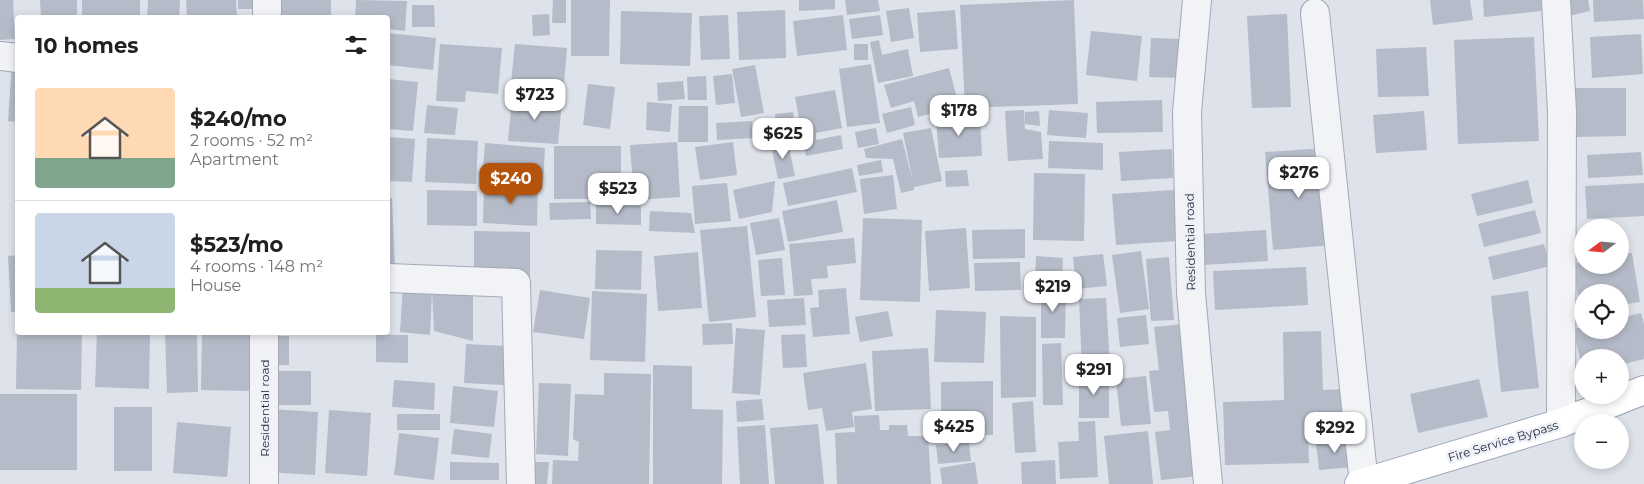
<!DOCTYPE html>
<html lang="en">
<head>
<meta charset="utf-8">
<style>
	body { margin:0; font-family:Montserrat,sans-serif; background:#f2f2f2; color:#202124; height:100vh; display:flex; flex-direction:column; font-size:19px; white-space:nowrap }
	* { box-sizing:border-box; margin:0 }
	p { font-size:16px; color:#757577 }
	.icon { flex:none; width:28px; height:28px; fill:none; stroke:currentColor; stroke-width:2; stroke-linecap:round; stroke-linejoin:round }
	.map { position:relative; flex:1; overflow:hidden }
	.details { position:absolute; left:15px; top:15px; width:375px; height:320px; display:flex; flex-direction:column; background:#fff; border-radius:5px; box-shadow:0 2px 8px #0003 }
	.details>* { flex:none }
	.needle { width:32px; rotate:254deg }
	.buttons { position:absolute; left:1574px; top:219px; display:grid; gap:10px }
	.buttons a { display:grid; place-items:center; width:55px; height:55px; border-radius:50%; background:#fff; box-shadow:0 2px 8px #0003; font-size:25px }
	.price { position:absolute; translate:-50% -42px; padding:0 11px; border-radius:10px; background:#fff; color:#222; font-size:16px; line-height:32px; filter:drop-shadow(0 1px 2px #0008) }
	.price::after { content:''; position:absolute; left:50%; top:30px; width:15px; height:11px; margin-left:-8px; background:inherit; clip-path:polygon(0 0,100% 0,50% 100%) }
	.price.current { background:#b45309; color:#fff }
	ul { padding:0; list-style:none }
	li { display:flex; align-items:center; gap:15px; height:125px; padding:0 20px }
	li+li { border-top:1px solid #e0e0e0 }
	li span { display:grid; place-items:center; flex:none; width:140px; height:100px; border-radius:5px; color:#555 }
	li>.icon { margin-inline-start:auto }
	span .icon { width:60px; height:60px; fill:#fffc; stroke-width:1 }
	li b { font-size:21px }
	h2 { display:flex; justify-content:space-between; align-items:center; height:60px; padding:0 20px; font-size:21px }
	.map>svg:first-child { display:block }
</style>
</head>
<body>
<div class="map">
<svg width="1644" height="484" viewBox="0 0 1644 484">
	<rect width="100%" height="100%" fill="#dee2ea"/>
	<path fill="#b5bbc8" d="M 0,0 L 13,0 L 15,39 L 0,40 Z
		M 40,0 L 77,0 L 77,18 L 41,18 Z
		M 82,0 L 140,0 L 140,18 L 82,18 Z
		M 148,0 L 180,0 L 179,18 L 147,18 Z
		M 186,0 L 236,0 L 237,18 L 187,18 Z
		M 238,0 L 259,0 L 259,9 L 238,9 Z
		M 273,0 L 331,0 L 331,18 L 273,18 Z
		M 356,0 L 407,1 L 405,31 L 388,29 L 388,18 L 355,18 Z
		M 553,0 L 566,0 L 566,23 L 552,23 Z
		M 571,0 L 610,0 L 609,56 L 571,56 Z
		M 799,0 L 835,0 L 835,9 L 799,11 Z
		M 845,0 L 878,0 L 880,11 L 847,15 Z
		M 1074,0 L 1078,104 L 965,108 L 960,5 Z
		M 1430,0 L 1470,0 L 1473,20 L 1433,25 Z
		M 1483,0 L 1541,0 L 1542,11 L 1484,17 Z
		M 1567,0 L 1588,0 L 1590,11 L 1569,16 Z
		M 1593,0 L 1643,0 L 1644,19 L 1594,22 Z
		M 412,5 L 434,5 L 435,27 L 412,27 Z
		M 909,8 L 914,38 L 891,42 L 886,11 Z
		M 785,10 L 786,58 L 739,60 L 737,12 Z
		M 955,10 L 958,49 L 920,52 L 917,13 Z
		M 621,11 L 692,13 L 690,66 L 620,64 Z
		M 549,14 L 550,35 L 533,36 L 532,15 Z
		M 1287,14 L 1291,107 L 1252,108 L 1247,16 Z
		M 728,15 L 730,59 L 701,60 L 699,16 Z
		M 843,15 L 847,50 L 797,56 L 793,21 Z
		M 880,15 L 883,35 L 852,39 L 849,19 Z
		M 1091,31 L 1142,36 L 1137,81 L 1086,75 Z
		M 388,33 L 436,38 L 433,70 L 388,65 Z
		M 1641,34 L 1643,74 L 1592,78 L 1590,37 Z
		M 1534,37 L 1539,141 L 1458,144 L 1454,40 Z
		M 1151,38 L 1182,39 L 1180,78 L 1149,77 Z
		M 879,40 L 882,55 L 908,49 L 913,76 L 878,83 L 870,42 Z
		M 440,44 L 502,48 L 498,94 L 466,91 L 465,102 L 436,101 Z
		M 515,44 L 567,48 L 563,96 L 510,92 Z
		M 854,44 L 868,44 L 868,60 L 854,60 Z
		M 1426,47 L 1429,96 L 1378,97 L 1376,49 Z
		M 12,64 L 18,64 L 18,122 L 8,121 Z
		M 871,64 L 880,123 L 847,127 L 839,69 Z
		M 755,65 L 764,113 L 741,117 L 732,69 Z
		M 949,68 L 959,106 L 918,117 L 914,101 L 891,108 L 884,85 Z
		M 732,74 L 735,103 L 716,105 L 713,76 Z
		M 706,76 L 707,100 L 688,100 L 687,77 Z
		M 388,79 L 418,82 L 413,131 L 388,129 Z
		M 683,81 L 685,99 L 658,101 L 657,83 Z
		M 588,84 L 615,87 L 610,129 L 583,125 Z
		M 1574,88 L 1626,88 L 1626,136 L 1574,137 Z
		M 835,90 L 842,128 L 816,133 L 816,140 L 841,135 L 843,149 L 806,156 L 795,97 Z
		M 512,98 L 562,102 L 558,144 L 508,141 Z
		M 1162,100 L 1163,132 L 1097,133 L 1096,102 Z
		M 647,102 L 672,104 L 670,132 L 646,130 Z
		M 427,105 L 458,108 L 455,135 L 424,133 Z
		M 679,106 L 708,106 L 708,142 L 678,142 Z
		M 911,107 L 915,125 L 887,133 L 882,114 Z
		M 1024,110 L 1025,129 L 1041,132 L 1043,159 L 1008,161 L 1005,111 Z
		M 1049,110 L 1088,113 L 1086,138 L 1047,135 Z
		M 1039,111 L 1040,126 L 1025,124 L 1025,112 Z
		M 1424,111 L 1427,150 L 1376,153 L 1373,115 Z
		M 793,112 L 797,137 L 779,140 L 775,114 Z
		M 980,116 L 982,156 L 939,158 L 936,118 Z
		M 752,121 L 753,138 L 717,140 L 716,123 Z
		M 876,128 L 879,144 L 858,148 L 855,132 Z
		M 931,128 L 942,181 L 914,187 L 914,190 L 901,193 L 893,159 L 866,158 L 864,149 L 902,139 L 913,182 L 903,133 Z
		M 388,137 L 415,139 L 412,182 L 388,181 Z
		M 427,138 L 478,141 L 476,184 L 425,182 Z
		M 1049,141 L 1103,143 L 1103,170 L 1048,168 Z
		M 677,142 L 680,197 L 634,200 L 630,145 Z
		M 733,142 L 737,175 L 700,180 L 695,147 Z
		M 788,142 L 795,176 L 778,179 L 771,145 Z
		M 485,143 L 545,148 L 543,183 L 482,179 Z
		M 554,146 L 621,146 L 621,199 L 554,199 Z
		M 1325,148 L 1333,245 L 1273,250 L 1265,152 Z
		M 1172,149 L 1173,178 L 1121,181 L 1119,152 Z
		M 1641,152 L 1643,175 L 1588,178 L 1587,155 Z
		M 881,160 L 883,172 L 859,176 L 857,165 Z
		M 852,168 L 857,192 L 788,206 L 783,183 Z
		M 967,170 L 969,186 L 946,187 L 945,171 Z
		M 1034,173 L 1085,174 L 1084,241 L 1033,240 Z
		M 893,175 L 897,209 L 864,214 L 860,179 Z
		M 1528,180 L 1533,203 L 1477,216 L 1471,194 Z
		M 775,181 L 772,212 L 739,219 L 733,190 Z
		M 727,183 L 731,221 L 695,224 L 692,186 Z
		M 1644,183 L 1644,216 L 1587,219 L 1585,186 Z
		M 484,185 L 538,186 L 537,226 L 483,223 Z
		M 427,190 L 477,191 L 477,226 L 427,225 Z
		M 1174,190 L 1178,241 L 1116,245 L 1112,194 Z
		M 388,198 L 392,198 L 395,271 L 388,271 Z
		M 837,200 L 843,232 L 788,242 L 782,211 Z
		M 590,202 L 591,219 L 550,220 L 549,203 Z
		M 596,205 L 641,206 L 641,225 L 596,224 Z
		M 1535,210 L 1541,233 L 1484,247 L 1478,224 Z
		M 650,211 L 691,213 L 695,233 L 649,231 Z
		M 779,218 L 785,250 L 756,255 L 750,223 Z
		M 863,218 L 922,220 L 920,302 L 860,300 Z
		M 747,226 L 756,317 L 709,322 L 700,230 Z
		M 966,228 L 970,288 L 929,291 L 925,231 Z
		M 1025,229 L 1025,258 L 973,259 L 972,230 Z
		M 1266,230 L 1268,261 L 1204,265 L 1201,234 Z
		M 474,231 L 530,232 L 530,278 L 474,278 Z
		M 854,238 L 856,263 L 827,266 L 828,278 L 811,279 L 813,295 L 794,296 L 789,244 Z
		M 1544,244 L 1550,266 L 1493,280 L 1488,257 Z
		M 596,250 L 642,251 L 641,290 L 595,289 Z
		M 1141,251 L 1149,309 L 1120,313 L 1112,255 Z
		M 698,252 L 702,308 L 658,311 L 654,256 Z
		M 1632,253 L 1640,302 L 1620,305 L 1620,292 L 1582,292 L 1582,312 L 1581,312 L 1572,264 L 1582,262 L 1582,265 L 1620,265 L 1620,255 Z
		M 1103,254 L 1107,286 L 1076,289 L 1073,257 Z
		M 18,255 L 18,312 L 11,312 L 8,256 Z
		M 1036,256 L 1063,258 L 1062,283 L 1035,281 Z
		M 1169,257 L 1174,320 L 1151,321 L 1146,259 Z
		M 782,258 L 785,295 L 761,296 L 758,260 Z
		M 1020,262 L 1021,290 L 975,291 L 974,263 Z
		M 1306,267 L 1308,305 L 1215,310 L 1213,271 Z
		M 403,286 L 473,287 L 473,341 L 434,331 L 432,291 L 430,335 L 400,332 Z
		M 846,288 L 850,334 L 813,337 L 810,308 L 819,307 L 818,290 Z
		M 1041,288 L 1066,288 L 1065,338 L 1041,338 Z
		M 540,290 L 590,298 L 584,339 L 533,332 Z
		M 592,291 L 647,294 L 645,362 L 590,360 Z
		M 1528,291 L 1539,388 L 1501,392 L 1491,296 Z
		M 804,298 L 806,325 L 769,327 L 767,300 Z
		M 1106,298 L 1110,367 L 1082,369 L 1079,299 Z
		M 936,310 L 986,312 L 984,363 L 934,362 Z
		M 888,311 L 893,336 L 860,342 L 855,317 Z
		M 1641,313 L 1644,324 L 1644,359 L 1620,365 L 1620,358 L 1582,358 L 1582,367 L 1573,329 L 1582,327 L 1582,330 L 1620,330 L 1620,318 Z
		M 1146,315 L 1149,344 L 1120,347 L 1117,318 Z
		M 1000,316 L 1036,317 L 1036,397 L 1001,398 Z
		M 732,323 L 733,344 L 703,345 L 702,324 Z
		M 1183,324 L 1199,476 L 1161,480 L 1155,432 L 1170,430 L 1168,411 L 1154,412 L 1149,371 L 1159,370 L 1154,327 Z
		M 736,328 L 765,330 L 760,395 L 732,393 Z
		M 1321,331 L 1323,390 L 1345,389 L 1346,429 L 1308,430 L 1309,463 L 1225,465 L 1223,402 L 1284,400 L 1283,332 Z
		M 17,332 L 82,332 L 81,390 L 16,389 Z
		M 97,332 L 150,332 L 149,389 L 95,387 Z
		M 165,332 L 197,332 L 198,392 L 167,393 Z
		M 202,332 L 251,332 L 250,391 L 201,390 Z
		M 805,334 L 807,367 L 783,368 L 781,335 Z
		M 376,335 L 408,335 L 408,363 L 376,362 Z
		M 268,336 L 289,336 L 289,365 L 268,365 Z
		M 1061,343 L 1063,405 L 1043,405 L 1042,344 Z
		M 466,344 L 507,346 L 504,385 L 464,383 Z
		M 928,348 L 931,409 L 875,411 L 872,351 Z
		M 866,363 L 872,409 L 852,412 L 854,427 L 826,431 L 822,408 L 808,410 L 803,373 Z
		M 653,365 L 692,366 L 692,409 L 723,410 L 722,484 L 653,484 Z
		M 269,371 L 311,371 L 311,405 L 269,405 Z
		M 604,373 L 651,374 L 649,484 L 552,484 L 553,460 L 578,461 L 579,442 L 573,439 L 575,394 L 604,395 Z
		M 1079,374 L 1109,374 L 1109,418 L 1079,418 Z
		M 1146,376 L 1151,424 L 1121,426 L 1116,379 Z
		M 1479,379 L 1488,417 L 1418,433 L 1410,394 Z
		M 394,380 L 435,383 L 434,410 L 392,407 Z
		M 993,381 L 993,435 L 941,435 L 941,382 Z
		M 539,383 L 571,384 L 568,456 L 536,454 Z
		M 453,386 L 498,391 L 494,427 L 450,423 Z
		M 0,394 L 77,394 L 77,470 L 0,470 Z
		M 762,399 L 764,420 L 737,422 L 736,401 Z
		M 1033,401 L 1036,452 L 1015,453 L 1012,403 Z
		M 114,407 L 152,407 L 152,471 L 114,471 Z
		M 271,409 L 318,412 L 315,475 L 268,472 Z
		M 329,410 L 371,413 L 367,476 L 325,473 Z
		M 397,414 L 440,414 L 440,430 L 397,430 Z
		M 879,415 L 880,430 L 889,430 L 889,425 L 907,425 L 908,436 L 928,436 L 931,484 L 837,484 L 835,433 L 855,432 L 854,416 Z
		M 1095,421 L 1098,477 L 1060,479 L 1058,442 L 1079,441 L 1078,422 Z
		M 177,422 L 231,427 L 227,477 L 173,473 Z
		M 818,424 L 824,484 L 775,484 L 770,428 Z
		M 765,425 L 769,484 L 740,484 L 737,427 Z
		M 454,429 L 492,434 L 489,458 L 451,454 Z
		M 1148,431 L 1153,484 L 1109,484 L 1104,436 Z
		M 399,433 L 439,438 L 434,480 L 394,475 Z
		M 1352,439 L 1354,467 L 1319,470 L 1316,442 Z
		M 969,442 L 971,461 L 938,464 L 936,445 Z
		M 1055,460 L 1056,484 L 1022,484 L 1021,462 Z
		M 450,462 L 499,463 L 499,480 L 450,480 Z
		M 535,462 L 549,462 L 547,484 L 534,484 Z
		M 975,462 L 978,484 L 942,484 L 940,468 Z"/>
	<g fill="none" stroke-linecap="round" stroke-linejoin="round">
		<g stroke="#a3a9b5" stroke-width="30">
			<path id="minor" d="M 1197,0 L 1187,112 L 1191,293 L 1208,484
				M 1556,0 L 1562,112 L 1561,423
				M 1315,13 L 1364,484
				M 267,18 L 267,0
				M 0,56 L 18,58
				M 388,278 L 516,283 L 521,484
				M 264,484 L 264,332"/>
		</g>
		<g stroke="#9ca6b7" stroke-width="30">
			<path id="major" d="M 1359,484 L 1561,423 L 1644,390"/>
		</g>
		<use href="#minor" stroke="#f2f3f7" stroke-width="28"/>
		<use href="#major" stroke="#fff" stroke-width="28"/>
	</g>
	<g text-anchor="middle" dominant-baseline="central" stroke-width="5" stroke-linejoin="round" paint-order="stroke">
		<g font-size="12" fill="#262f43" stroke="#eef1f7">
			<text transform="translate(1190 242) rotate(-91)">Residential road</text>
			<text transform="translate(264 408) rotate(-90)">Residential road</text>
			<text transform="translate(1503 441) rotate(-17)">Fire Service Bypass</text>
		</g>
	</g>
</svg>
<div class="buttons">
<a><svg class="needle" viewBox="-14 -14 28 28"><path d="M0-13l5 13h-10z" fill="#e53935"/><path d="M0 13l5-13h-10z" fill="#757577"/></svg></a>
<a><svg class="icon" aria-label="locate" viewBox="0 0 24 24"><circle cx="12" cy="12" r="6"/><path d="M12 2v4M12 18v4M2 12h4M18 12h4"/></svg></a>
<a>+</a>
<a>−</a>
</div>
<b class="price" style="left:535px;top:121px">$723</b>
<b class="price" style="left:959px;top:137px">$178</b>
<b class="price" style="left:783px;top:160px">$625</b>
<b class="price" style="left:1299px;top:199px">$276</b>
<b class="price current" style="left:511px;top:205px">$240</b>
<b class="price" style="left:618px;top:215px">$523</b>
<b class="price" style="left:1053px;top:313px">$219</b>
<b class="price" style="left:1094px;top:396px">$291</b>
<b class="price" style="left:954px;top:453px">$425</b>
<b class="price" style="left:1335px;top:454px">$292</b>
<section class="details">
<h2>10 homes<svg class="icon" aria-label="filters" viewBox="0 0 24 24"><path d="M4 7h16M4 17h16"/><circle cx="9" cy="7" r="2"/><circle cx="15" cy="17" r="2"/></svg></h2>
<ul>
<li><span style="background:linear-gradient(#ffd9b3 70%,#7fa58c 0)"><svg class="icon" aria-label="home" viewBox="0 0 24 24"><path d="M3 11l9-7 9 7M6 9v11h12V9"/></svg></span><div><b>$240/mo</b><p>2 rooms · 52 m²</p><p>Apartment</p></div></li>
<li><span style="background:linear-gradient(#c9d6e8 75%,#8fb573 0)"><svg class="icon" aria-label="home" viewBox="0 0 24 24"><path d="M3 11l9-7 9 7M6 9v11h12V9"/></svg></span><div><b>$523/mo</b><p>4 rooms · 148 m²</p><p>House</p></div></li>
</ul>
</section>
</div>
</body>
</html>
